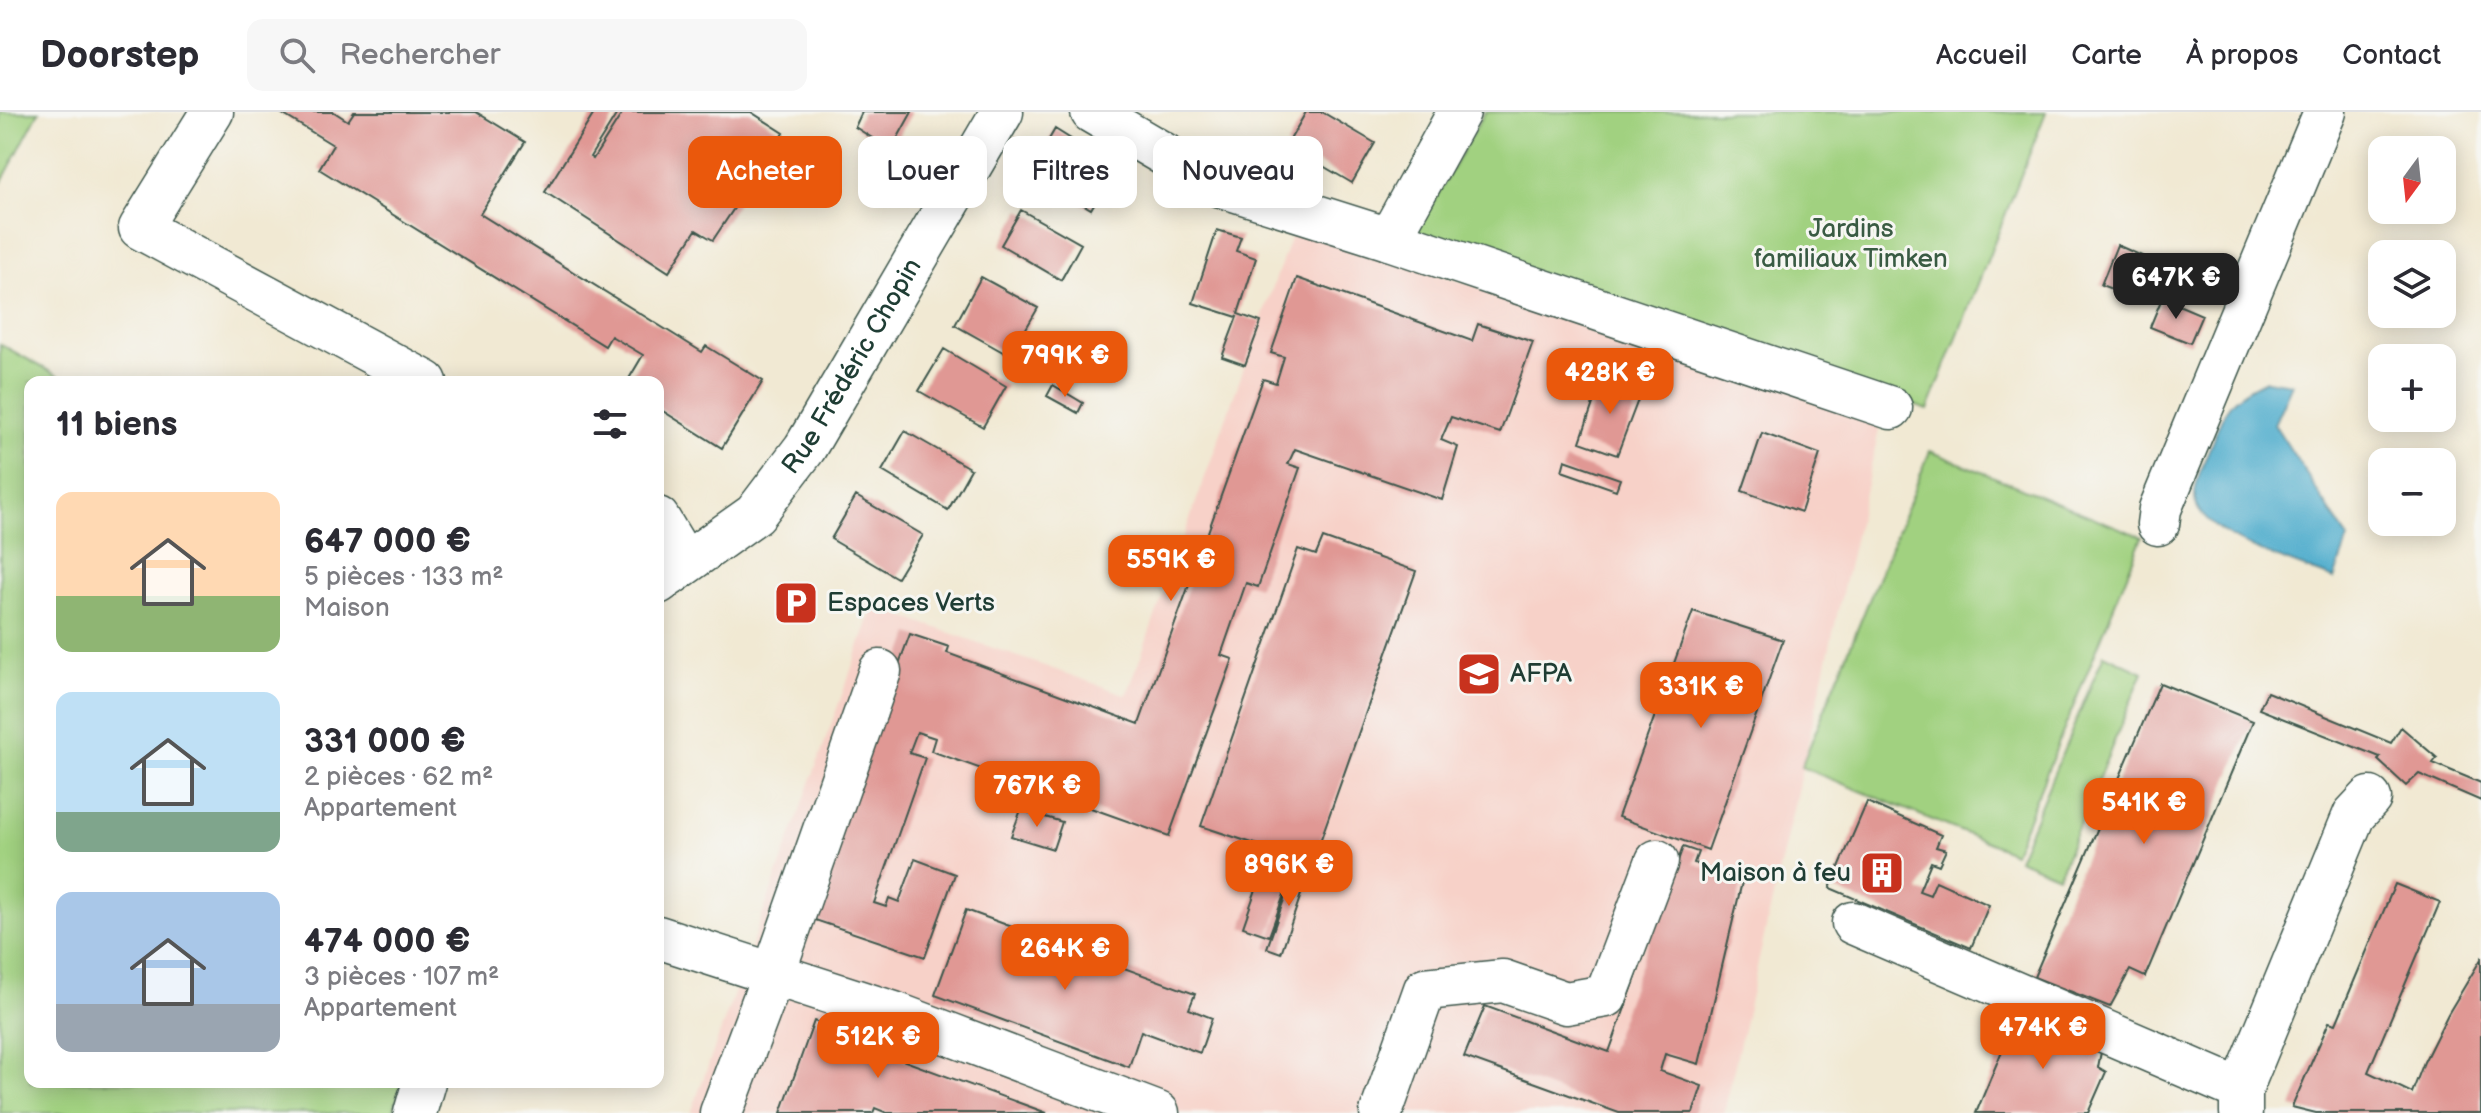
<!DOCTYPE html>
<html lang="fr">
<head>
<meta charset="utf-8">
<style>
	body { margin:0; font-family:"Balsamiq Sans",sans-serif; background:#f7f7f7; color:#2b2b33; height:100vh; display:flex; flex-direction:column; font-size:30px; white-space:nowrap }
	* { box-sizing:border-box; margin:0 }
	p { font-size:26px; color:#7c7c81 }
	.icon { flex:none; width:44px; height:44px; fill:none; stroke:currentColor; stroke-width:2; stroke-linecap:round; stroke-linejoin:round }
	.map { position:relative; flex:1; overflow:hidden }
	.side { position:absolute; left:24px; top:264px; width:640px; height:712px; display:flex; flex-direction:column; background:#fff; border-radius:16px; box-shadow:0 4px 20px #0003 }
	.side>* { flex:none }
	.banner { position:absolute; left:688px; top:24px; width:760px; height:72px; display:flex; gap:16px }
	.needle { width:52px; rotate:195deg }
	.buttons { position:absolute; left:2368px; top:24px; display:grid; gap:16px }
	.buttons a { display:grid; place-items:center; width:88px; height:88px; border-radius:16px; background:#fff; box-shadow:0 4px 20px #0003; font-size:40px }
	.price { position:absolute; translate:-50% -68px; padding:0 18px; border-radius:16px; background:#ea580c; color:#fff; font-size:26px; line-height:52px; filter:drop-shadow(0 2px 4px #0008) }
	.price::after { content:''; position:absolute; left:50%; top:48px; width:24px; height:18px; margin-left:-12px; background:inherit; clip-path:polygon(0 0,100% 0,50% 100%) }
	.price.selected { background:#222; color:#fff }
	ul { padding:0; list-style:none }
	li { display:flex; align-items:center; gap:24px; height:200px; padding:0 32px }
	li span { display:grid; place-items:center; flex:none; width:224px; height:160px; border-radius:16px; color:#555 }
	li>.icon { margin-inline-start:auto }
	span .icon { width:96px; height:96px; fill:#fffc; stroke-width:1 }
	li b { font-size:34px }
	h2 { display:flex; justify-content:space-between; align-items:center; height:96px; padding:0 32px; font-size:34px }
	.chip { padding:0 28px; border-radius:16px; background:#fff; box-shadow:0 4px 20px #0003; font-size:28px; line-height:72px }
	.chip.selected { background:#ea580c; color:#fff }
	header { display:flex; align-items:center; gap:48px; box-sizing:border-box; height:112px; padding:0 40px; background:#fff; border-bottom:2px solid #e1e1e2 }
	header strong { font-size:38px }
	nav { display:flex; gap:44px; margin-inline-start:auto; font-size:28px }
	.search { width:560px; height:72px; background:#f7f7f7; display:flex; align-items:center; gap:20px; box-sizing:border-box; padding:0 28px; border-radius:16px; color:#7c7c81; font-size:30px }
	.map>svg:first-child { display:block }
</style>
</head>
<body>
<header>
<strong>Doorstep</strong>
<div class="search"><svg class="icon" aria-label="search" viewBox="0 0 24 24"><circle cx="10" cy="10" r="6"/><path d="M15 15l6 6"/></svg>Rechercher</div>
<nav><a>Accueil</a><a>Carte</a><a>À propos</a><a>Contact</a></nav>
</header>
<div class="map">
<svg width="2481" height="1001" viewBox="0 0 2481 1001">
	<rect width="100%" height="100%" fill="#f6f6f2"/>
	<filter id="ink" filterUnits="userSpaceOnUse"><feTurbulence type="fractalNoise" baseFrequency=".0125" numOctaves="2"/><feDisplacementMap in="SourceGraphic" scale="16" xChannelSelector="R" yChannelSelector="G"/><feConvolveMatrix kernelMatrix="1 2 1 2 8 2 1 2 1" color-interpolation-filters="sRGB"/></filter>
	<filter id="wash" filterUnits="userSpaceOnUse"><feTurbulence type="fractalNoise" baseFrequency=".006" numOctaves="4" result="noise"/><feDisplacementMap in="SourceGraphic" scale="32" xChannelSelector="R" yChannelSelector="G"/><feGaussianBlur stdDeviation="1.8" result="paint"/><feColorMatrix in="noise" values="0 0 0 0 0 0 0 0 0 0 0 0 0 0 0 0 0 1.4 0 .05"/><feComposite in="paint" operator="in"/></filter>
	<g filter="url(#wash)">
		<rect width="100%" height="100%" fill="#f1e9d3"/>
		<path fill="#f7d1c8" d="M 1294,116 L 1882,305 L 1724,1001 L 691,1001 L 874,494 L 1127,583 Z"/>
		<path fill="#a1d180" stroke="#60875a" stroke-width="2" d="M 0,0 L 39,0 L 0,73 Z
			M 1485,0 L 2046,0 L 1928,298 L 1416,120 Z
			M 0,232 L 69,270 L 30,270 L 30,970 L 402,970 L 393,1001 L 0,1001 Z
			M 1930,339 L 2142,425 L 2014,741 L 1801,655 Z
			M 2104,542 L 2143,560 L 2058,764 L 2018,747 Z"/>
		<path fill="#4eaccc" stroke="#367480" stroke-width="2" d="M 2266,268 L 2292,272 L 2274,312 L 2348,427 L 2334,467 C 2302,454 2198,424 2195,387 C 2194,371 2204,350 2210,335 C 2226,295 2226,287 2266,268 Z"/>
		<g id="blocks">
			<path fill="#e09894" d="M 279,0 L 334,0 L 348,9 L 354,0 L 476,0 L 525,30 L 480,102 L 702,240 L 706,234 L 763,269 L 722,336 L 658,296 L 658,270 L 627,270 L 643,243 L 611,224 L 605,234 L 319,57 L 333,33 Z
				M 595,0 L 618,0 L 590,45 L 593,47 L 623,0 L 751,0 L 784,21 L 713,128 L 696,118 L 669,160 L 545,80 Z
				M 862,0 L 912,0 L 891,38 L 855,15 Z
				M 1306,0 L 1322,0 L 1375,31 L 1352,71 L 1287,33 Z
				M 1055,17 L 1087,37 L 1090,31 L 1129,54 L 1113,82 L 1103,77 L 1091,97 L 1030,60 Z
				M 1021,98 L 1081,132 L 1061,168 L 1001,133 Z
				M 1217,118 L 1241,125 L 1236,139 L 1256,146 L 1238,202 L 1261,210 L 1245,253 L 1222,245 L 1237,205 L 1193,191 Z
				M 2117,133 L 2142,144 L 2125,182 L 2101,173 Z
				M 981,165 L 1038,196 L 1010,244 L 955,213 Z
				M 1297,166 L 1472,229 L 1478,212 L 1533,230 L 1500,321 L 1451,305 L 1441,328 L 1458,335 L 1442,388 L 1295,337 L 1288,352 L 1300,356 L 1258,475 L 1246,471 L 1221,543 L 1233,547 L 1169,724 L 931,639 L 935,626 L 917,620 L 909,641 L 925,646 L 874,791 L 886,795 L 889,786 L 899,790 L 915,747 L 955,762 L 925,845 L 806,805 L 910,522 L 949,535 L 947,541 L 1139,612 L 1263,267 L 1276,271 L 1284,245 L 1271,241 Z
				M 2162,186 L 2202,203 L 2190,231 L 2150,215 Z
				M 944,237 L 1006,274 L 983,315 L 919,279 Z
				M 1612,265 L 1628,270 L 1627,276 L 1641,280 L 1617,343 L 1580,330 L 1601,268 L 1610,271 Z
				M 1053,273 L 1083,291 L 1078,301 L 1047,284 Z
				M 905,319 L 971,357 L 948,398 L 882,359 Z
				M 1762,321 L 1820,342 L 1801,400 L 1742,379 Z
				M 1565,348 L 1620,367 L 1616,378 L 1562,359 Z
				M 856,384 L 923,423 L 897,466 L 831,427 Z
				M 1323,426 L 1416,459 L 1312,752 L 1298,747 L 1298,744 L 1269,824 L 1243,815 L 1270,737 L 1201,714 L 1298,437 L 1316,443 Z
				M 1693,499 L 1783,528 L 1708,738 L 1618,705 Z
				M 2160,571 L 2253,609 L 2145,865 L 2130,858 L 2110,895 L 2034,865 Z
				M 2267,580 L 2391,631 L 2401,615 L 2437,646 L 2433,651 L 2481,671 L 2481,689 L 2419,662 L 2406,674 L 2378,648 L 2380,645 L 2259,597 Z
				M 1867,690 L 1941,723 L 1936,735 L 1946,738 L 1939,753 L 1931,750 L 1919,779 L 1930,783 L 1936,769 L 1989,793 L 1971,836 L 1830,776 Z
				M 1021,698 L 1062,710 L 1053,737 L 1011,724 Z
				M 1683,735 L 1698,740 L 1694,751 L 1742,770 L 1699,952 L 1665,942 L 1660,959 L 1702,974 L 1693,1001 L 1619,1001 L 1464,945 L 1485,894 L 1609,940 Z
				M 1297,751 L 1310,756 L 1281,841 L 1267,836 Z
				M 2395,772 L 2440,790 L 2368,960 L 2412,981 L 2424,950 L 2448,902 L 2481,847 L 2481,1001 L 2316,1001 L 2292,995 L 2329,910 L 2336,912 Z
				M 966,798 L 1195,882 L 1189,897 L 1212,906 L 1200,941 L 1141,919 L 1129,955 L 935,883 Z
				M 2019,898 L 2102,935 L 2098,955 L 2106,960 L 2088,1001 L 1976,1001 Z
				M 826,906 L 895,931 L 891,944 L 1047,1001 L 887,1001 L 875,996 L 873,1001 L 781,1001 L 814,909 L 824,913 Z"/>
		</g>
	</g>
	<g filter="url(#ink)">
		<use href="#blocks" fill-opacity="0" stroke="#3e574c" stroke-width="2"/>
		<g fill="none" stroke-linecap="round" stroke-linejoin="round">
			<g stroke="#3e574c" stroke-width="45">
				<g id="minor">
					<path d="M 212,0 L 140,116 L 426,270"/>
					<path d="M 1092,0 L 1215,72 L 1389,127 L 1459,0"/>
					<path d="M 1389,127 L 1891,296"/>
					<path d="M 658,406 L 685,451"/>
					<path d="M 2158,412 L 2160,397 L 2325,0"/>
					<path id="s1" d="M 658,471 L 755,402 L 805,336 L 1002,0"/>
					<path d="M 1853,811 L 2241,978 L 2241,1001"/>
					<path d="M 658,825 L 894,901 L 1158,1001"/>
					<path d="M 2241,978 L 2354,703 L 2370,686"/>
					<path d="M 415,1001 L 424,970"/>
					<path d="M 721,1001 L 773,863 L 880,559"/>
					<path d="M 1381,1001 L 1425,877 L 1503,869 L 1566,891 L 1606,884 L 1657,749"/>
				</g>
			</g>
			<use href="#minor" stroke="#fff" stroke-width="42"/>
		</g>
	</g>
	<defs>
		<g id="parking-square" transform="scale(2.3)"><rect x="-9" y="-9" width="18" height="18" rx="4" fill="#c8321e" stroke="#f6f6f2"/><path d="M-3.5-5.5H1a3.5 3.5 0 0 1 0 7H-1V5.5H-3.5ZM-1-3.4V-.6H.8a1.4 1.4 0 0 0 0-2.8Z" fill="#fff"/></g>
		<g id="university-square" transform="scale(2.3)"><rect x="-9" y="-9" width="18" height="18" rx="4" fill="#c8321e" stroke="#f6f6f2"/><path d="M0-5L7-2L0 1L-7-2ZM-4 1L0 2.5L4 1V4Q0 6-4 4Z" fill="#fff"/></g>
		<g id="building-square" transform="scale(2.3)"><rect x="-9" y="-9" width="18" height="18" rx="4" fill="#c8321e" stroke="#f6f6f2"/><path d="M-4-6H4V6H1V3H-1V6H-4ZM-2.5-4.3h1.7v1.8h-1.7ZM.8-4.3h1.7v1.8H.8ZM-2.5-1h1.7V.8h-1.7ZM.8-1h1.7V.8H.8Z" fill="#fff"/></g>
	</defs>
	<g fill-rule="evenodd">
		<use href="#parking-square" x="796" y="491"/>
		<use href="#university-square" x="1479" y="562"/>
		<use href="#building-square" x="1882" y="761"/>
	</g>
	<g text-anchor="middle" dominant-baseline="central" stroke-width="6" stroke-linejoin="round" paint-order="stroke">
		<g font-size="26" fill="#395b43" stroke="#f6f6f2">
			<text x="1851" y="117">Jardins<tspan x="1851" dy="30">familiaux Timken</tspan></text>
		</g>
		<g font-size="26" fill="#1f3d34" stroke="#f6f6f2">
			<text stroke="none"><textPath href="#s1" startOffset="296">Rue Frédéric Chopin</textPath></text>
		</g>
		<g font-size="26" fill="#1f3d34" stroke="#f6f6f2" text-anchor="start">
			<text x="827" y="491">Espaces Verts</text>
			<text x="1510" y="562">AFPA</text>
			<text x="1851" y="761" text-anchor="end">Maison à feu</text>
		</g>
	</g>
</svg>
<div class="buttons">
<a><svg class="needle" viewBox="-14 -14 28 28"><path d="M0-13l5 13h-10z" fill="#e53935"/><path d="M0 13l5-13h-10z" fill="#7c7c81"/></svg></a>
<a><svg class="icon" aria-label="layers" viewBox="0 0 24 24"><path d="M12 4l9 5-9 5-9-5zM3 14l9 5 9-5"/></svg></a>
<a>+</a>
<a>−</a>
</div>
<b class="price selected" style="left:2176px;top:209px">647K €</b>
<b class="price" style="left:1065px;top:287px">799K €</b>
<b class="price" style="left:1610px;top:304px">428K €</b>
<b class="price" style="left:1171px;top:491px">559K €</b>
<b class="price" style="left:1701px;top:618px">331K €</b>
<b class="price" style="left:1037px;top:717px">767K €</b>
<b class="price" style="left:2144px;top:734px">541K €</b>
<b class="price" style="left:1289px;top:796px">896K €</b>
<b class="price" style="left:1065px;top:880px">264K €</b>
<b class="price" style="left:2043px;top:959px">474K €</b>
<b class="price" style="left:878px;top:968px">512K €</b>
<div class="banner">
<a class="chip selected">Acheter</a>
<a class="chip">Louer</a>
<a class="chip">Filtres</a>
<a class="chip">Nouveau</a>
</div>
<section class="side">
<h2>11 biens<svg class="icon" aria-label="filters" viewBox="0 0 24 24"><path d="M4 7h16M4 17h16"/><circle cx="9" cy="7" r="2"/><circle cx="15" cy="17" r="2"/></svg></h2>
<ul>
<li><span style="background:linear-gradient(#ffd9b3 65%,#8fb573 0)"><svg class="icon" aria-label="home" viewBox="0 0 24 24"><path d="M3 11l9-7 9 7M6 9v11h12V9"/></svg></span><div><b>647 000 €</b><p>5 pièces · 133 m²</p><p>Maison</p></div></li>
<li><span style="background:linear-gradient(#bfe0f5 75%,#7fa58c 0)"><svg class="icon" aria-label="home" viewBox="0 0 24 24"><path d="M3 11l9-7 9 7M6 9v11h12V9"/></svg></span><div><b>331 000 €</b><p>2 pièces · 62 m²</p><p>Appartement</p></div></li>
<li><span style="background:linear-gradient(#a9c7e8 70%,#9aa5b1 0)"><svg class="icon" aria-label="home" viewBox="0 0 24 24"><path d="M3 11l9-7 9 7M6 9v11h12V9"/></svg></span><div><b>474 000 €</b><p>3 pièces · 107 m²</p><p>Appartement</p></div></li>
</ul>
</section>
</div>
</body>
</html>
